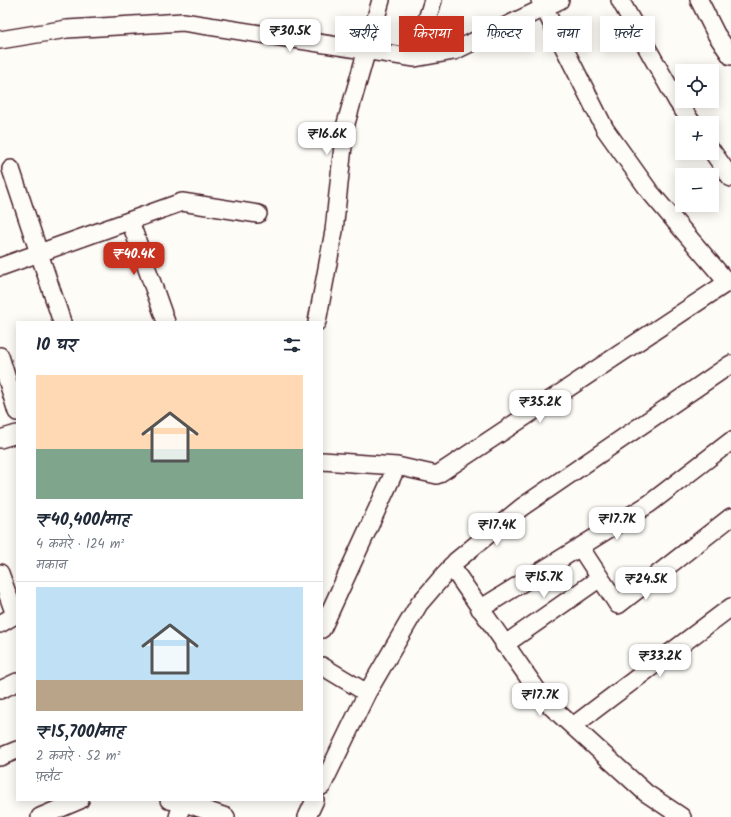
<!DOCTYPE html>
<html lang="hi">
<head>
<meta charset="utf-8">
<style>
	body { margin:0; font-family:Kalam,"Playpen Sans Deva",sans-serif; background:#f2f2f3; color:#1f2937; height:100vh; display:flex; flex-direction:column; font-size:15px; white-space:nowrap }
	* { box-sizing:border-box; margin:0 }
	p { font-size:13px; color:#747a83 }
	.icon { flex:none; width:22px; height:22px; fill:none; stroke:currentColor; stroke-width:2; stroke-linecap:round; stroke-linejoin:round }
	.map { position:relative; flex:1; overflow:hidden }
	.panel { position:absolute; left:16px; top:321px; width:307px; height:480px; display:flex; flex-direction:column; background:#fff; border-radius:0px; box-shadow:0 2px 10px #0003 }
	.panel>* { flex:none }
	.hud { position:absolute; left:335px; top:16px; width:336px; height:36px; display:flex; gap:8px }
	.buttons { position:absolute; left:675px; top:64px; display:grid; gap:8px }
	.buttons a { display:grid; place-items:center; width:44px; height:44px; border-radius:0px; background:#fff; box-shadow:0 2px 10px #0003; font-size:20px }
	.price { position:absolute; translate:-50% -34px; padding:0 9px; border-radius:8px; background:#fff; color:#222; font-size:13px; line-height:26px; filter:drop-shadow(0 1px 2px #0008) }
	.price::after { content:''; position:absolute; left:50%; top:24px; width:12px; height:9px; margin-left:-6px; background:inherit; clip-path:polygon(0 0,100% 0,50% 100%) }
	.price.selected { background:#c8321e; color:#fff }
	ul { padding:0; list-style:none }
	li { display:grid; align-content:center; gap:8px; height:212px; padding:0 20px }
	li+li { border-top:1px solid #e0e1e3 }
	li span { display:grid; place-items:center; height:124px; border-radius:0px; color:#555 }
	li>.icon { margin-inline-start:auto }
	span .icon { width:72px; height:72px; fill:#fffc; stroke-width:1 }
	li b { font-size:17px }
	h2 { display:flex; justify-content:space-between; align-items:center; height:48px; padding:0 20px; font-size:17px }
	.chip { padding:0 14px; border-radius:0px; background:#fff; box-shadow:0 2px 10px #0003; font-size:14px; line-height:36px }
	.chip.selected { background:#c8321e; color:#fff }
	.map>svg:first-child { display:block }
</style>
</head>
<body>
<div class="map">
<svg width="731" height="817" viewBox="0 0 731 817">
	<rect width="100%" height="100%" fill="#fdfcf7"/>
	<filter id="ink" filterUnits="userSpaceOnUse"><feTurbulence type="fractalNoise" baseFrequency=".025" numOctaves="2"/><feDisplacementMap in="SourceGraphic" scale="8" xChannelSelector="R" yChannelSelector="G"/><feConvolveMatrix kernelMatrix="1 2 1 2 8 2 1 2 1" color-interpolation-filters="sRGB"/></filter>
	<g filter="url(#ink)">
		<g fill="none" stroke-linecap="round" stroke-linejoin="round">
			<g stroke="#4a1f2b" stroke-width="20">
				<path id="minor" d="M 540,0 L 605,129 L 650,192 L 727,282
					M 620,0 L 677,101 L 692,123
					M 699,0 L 716,34 L 731,56
					M 0,40 L 67,29 L 183,22 L 415,58 L 454,51 L 560,0
					M 415,58 L 433,0
					M 712,151 L 731,178
					M 11,169 L 62,322
					M 130,221 L 166,322
					M 0,267 L 182,202 L 258,214
					M 317,322 L 334,231 L 345,127 L 381,0
					M 0,356 L 17,412
					M 0,439 L 17,434
					M 322,461 L 397,466 L 437,475 L 731,280
					M 580,547 L 618,605 L 731,517
					M 451,566 L 544,700 L 646,793 L 682,817
					M 0,573 L 15,615
					M 480,609 L 649,504 L 731,441
					M 0,624 L 17,614
					M 322,629 L 397,466
					M 504,645 L 600,578
					M 322,666 L 367,693
					M 0,690 L 17,682
					M 573,726 L 731,607
					M 0,757 L 17,750
					M 322,786 L 367,693 L 419,604 L 456,561 L 522,507 L 731,364
					M 169,800 L 182,802 L 226,817
					M 40,817 L 80,800
					M 178,817 L 183,800
					M 307,817 L 315,800"/>
			</g>
			<use href="#minor" stroke="#fdfcf7" stroke-width="17"/>
		</g>
	</g>
</svg>
<div class="buttons">
<a><svg class="icon" aria-label="locate" viewBox="0 0 24 24"><circle cx="12" cy="12" r="6"/><path d="M12 2v4M12 18v4M2 12h4M18 12h4"/></svg></a>
<a>+</a>
<a>−</a>
</div>
<b class="price" style="left:290px;top:53px">₹30.5K</b>
<b class="price" style="left:327px;top:156px">₹16.6K</b>
<b class="price selected" style="left:134px;top:276px">₹40.4K</b>
<b class="price" style="left:540px;top:424px">₹35.2K</b>
<b class="price" style="left:617px;top:541px">₹17.7K</b>
<b class="price" style="left:497px;top:547px">₹17.4K</b>
<b class="price" style="left:544px;top:599px">₹15.7K</b>
<b class="price" style="left:646px;top:601px">₹24.5K</b>
<b class="price" style="left:660px;top:678px">₹33.2K</b>
<b class="price" style="left:540px;top:717px">₹17.7K</b>
<div class="hud">
<a class="chip">खरीदें</a>
<a class="chip selected">किराया</a>
<a class="chip">फ़िल्टर</a>
<a class="chip">नया</a>
<a class="chip">फ़्लैट</a>
</div>
<section class="panel">
<h2>10 घर<svg class="icon" aria-label="filters" viewBox="0 0 24 24"><path d="M4 7h16M4 17h16"/><circle cx="9" cy="7" r="2"/><circle cx="15" cy="17" r="2"/></svg></h2>
<ul>
<li><span style="background:linear-gradient(#ffd9b3 60%,#7fa58c 0)"><svg class="icon" aria-label="home" viewBox="0 0 24 24"><path d="M3 11l9-7 9 7M6 9v11h12V9"/></svg></span><div><b>₹40,400/माह</b><p>4 कमरे · 124 m²</p><p>मकान</p></div></li>
<li><span style="background:linear-gradient(#bfe0f5 75%,#b9a48a 0)"><svg class="icon" aria-label="home" viewBox="0 0 24 24"><path d="M3 11l9-7 9 7M6 9v11h12V9"/></svg></span><div><b>₹15,700/माह</b><p>2 कमरे · 52 m²</p><p>फ़्लैट</p></div></li>
</ul>
</section>
</div>
</body>
</html>
